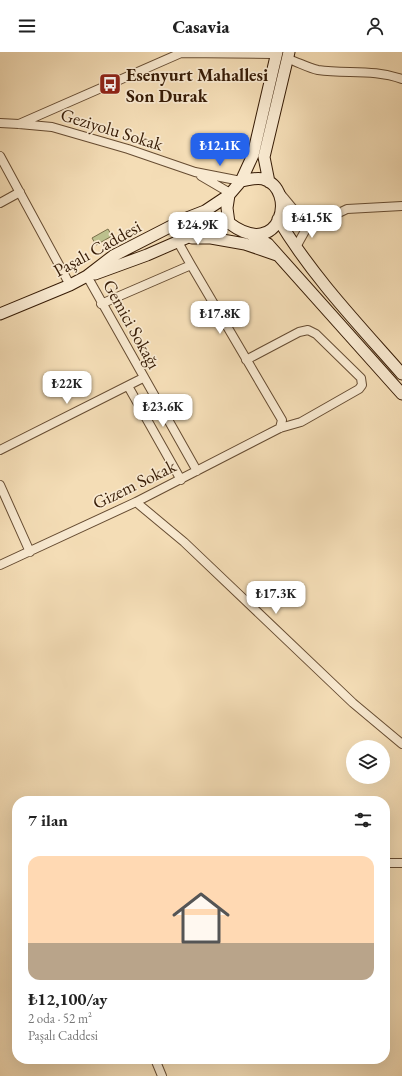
<!DOCTYPE html>
<html lang="tr">
<head>
<meta charset="utf-8">
<style>
	body { margin:0; font-family:"EB Garamond",serif; background:#f2f2f2; color:#222; height:100vh; display:flex; flex-direction:column; font-size:15px; white-space:nowrap }
	* { box-sizing:border-box; margin:0 }
	p { font-size:13px; color:#767676 }
	.icon { flex:none; width:22px; height:22px; fill:none; stroke:currentColor; stroke-width:2; stroke-linecap:round; stroke-linejoin:round }
	.map { position:relative; flex:1; overflow:hidden }
	.sheet { position:absolute; left:12px; top:744px; width:378px; height:268px; display:flex; flex-direction:column; background:#fff; border-radius:16px; box-shadow:0 4px 16px #0002 }
	.sheet>* { flex:none }
	.tools { position:absolute; left:346px; top:688px; display:grid; gap:8px }
	.tools a { display:grid; place-items:center; width:44px; height:44px; border-radius:50%; background:#fff; box-shadow:0 4px 16px #0002; font-size:20px }
	.price { position:absolute; translate:-50% -34px; padding:0 9px; border-radius:8px; background:#fff; color:#222; font-size:13px; line-height:26px; filter:drop-shadow(0 1px 2px #0008) }
	.price::after { content:''; position:absolute; left:50%; top:24px; width:12px; height:9px; margin-left:-6px; background:inherit; clip-path:polygon(0 0,100% 0,50% 100%) }
	.price.selected { background:#2563eb; color:#fff }
	ul { padding:0; list-style:none }
	li { display:grid; align-content:center; gap:8px; height:212px; padding:0 16px }
	li+li { border-top:1px solid #e0e0e0 }
	li span { display:grid; place-items:center; height:124px; border-radius:12px; color:#555 }
	li>.icon { margin-inline-start:auto }
	span .icon { width:72px; height:72px; fill:#fffc; stroke-width:1 }
	li b { font-size:17px }
	h2 { display:flex; justify-content:space-between; align-items:center; height:48px; padding:0 16px; font-size:17px }
	header { display:flex; justify-content:space-between; align-items:center; height:52px; padding:0 16px; background:#fff; font-size:18px; font-weight:800 }
	.map>svg:first-child { display:block }
</style>
</head>
<body>
<header><svg class="icon" aria-label="menu" viewBox="0 0 24 24"><path d="M4 6h16M4 12h16M4 18h16"/></svg>Casavia<svg class="icon" aria-label="person" viewBox="0 0 24 24"><circle cx="12" cy="8" r="4"/><path d="M4 21q1-7 8-7t8 7"/></svg></header>
<div class="map">
<svg width="402" height="1024" viewBox="0 0 402 1024">
	<rect width="100%" height="100%" fill="#f4ddb6"/>
	<filter id="stains"><feTurbulence type="fractalNoise" baseFrequency=".005" numOctaves="4"/><feColorMatrix values="0 0 0 0 .2 0 0 0 0 .09 0 0 0 0 .02 0 0 0 .5 -.17"/></filter>
	<radialGradient id="worn" r=".72"><stop offset=".6" stop-color="#630" stop-opacity="0"/><stop offset="1" stop-color="#630" stop-opacity=".3"/></radialGradient>
	<path fill="#bcc08d" stroke="#7a6e4a" d="M 108,177 L 112,184 L 96,193 L 92,186 Z"/>
	<g fill="none" stroke-linecap="round" stroke-linejoin="round">
		<g stroke="#664c32" stroke-width="10">
			<path id="street" d="M 288,7 C 298,10 308,16 318,18 C 347,22 374,17 402,27
				M 0,71 L 19,72 L 52,75 L 128,97 L 195,120 L 241,129
				M 19,72 L 181,1 L 271,2 L 276,3
				M 0,104 L 70,233
				M 201,124 L 230,141
				M 280,141 L 299,164 L 310,170 L 322,169 L 347,157 L 402,154
				M 0,151 L 20,140
				M 178,190 L 191,213 L 282,368 L 280,376
				M 296,195 L 310,170
				M 87,224 L 197,419
				M 101,252 L 191,213
				M 128,334 L 181,428
				M 0,398 L 143,326
				M 0,433 L 30,500
				M 136,450 L 184,490 L 353,651 L 402,692
				M 0,513 L 136,450 L 280,376 L 301,370 L 359,337 L 362,333 L 361,326 L 316,282 L 308,278 L 299,280 L 246,308
				M 385,811 L 402,811
				M 155,1007 L 162,1024"/>
		</g>
		<g stroke="#371c06" stroke-width="13">
			<path id="secondary" d="M 241,129 C 248,128 256,125 263,127 C 298,137 281,210 229,171 L 227,156 L 229,143 L 241,129 L 253,103 L 277,0
				M 269,130 L 264,105 L 289,0
				M 278,167 C 312,224 359,273 402,322
				M 252,183 L 268,192 L 402,342
				M 192,186 L 211,186 L 245,192 L 277,203
				M 95,222 L 147,203 L 209,176 L 229,171
				M 0,262 L 70,233 L 87,224 L 113,204 L 187,166 L 205,159 L 229,143"/>
		</g>
		<use href="#street" stroke="#f8e9d0" stroke-width="8"/>
		<use href="#secondary" stroke="#f8e9d0" stroke-width="11"/>
	</g>
	<defs>
		<g id="bus-square" transform="scale(1.15)"><rect x="-9" y="-9" width="18" height="18" rx="4" fill="#8f2418" stroke="#f8e9d0"/><path d="M-5-6H5V4H4V6H2V4H-2V6H-4V4H-5ZM-3.5-4V0h7V-4ZM-3.5 1.2v1.5H-2V1.2ZM2 1.2v1.5H3.5V1.2Z" fill="#fff"/></g>
	</defs>
	<g fill-rule="evenodd">
		<use href="#bus-square" x="110" y="32"/>
	</g>
	<g text-anchor="middle" dominant-baseline="central" stroke-width="3.5" stroke-linejoin="round" paint-order="stroke">
		<g font-size="18" font-weight="bold" fill="#371c06" stroke="#f8e9d0" text-anchor="start">
			<text x="126" y="22">Esenyurt Mahallesi<tspan x="126" dy="21">Son Durak</tspan></text>
		</g>
		<g font-size="18" fill="#371c06" stroke="#f8e9d0">
			<text transform="translate(112 77) rotate(17)">Geziyolu Sokak</text>
			<text transform="translate(97 196) rotate(-29)">Paşalı Caddesi</text>
			<text transform="translate(132 272) rotate(61)">Gemici Sokağı</text>
			<text transform="translate(134 432) rotate(-26)">Gizem Sokak</text>
		</g>
	</g>
	<rect width="100%" height="100%" filter="url(#stains)"/>
	<rect width="100%" height="100%" fill="url(#worn)"/>
</svg>
<div class="tools">
<a><svg class="icon" aria-label="layers" viewBox="0 0 24 24"><path d="M12 4l9 5-9 5-9-5zM3 14l9 5 9-5"/></svg></a>
</div>
<b class="price selected" style="left:220px;top:115px">₺12.1K</b>
<b class="price" style="left:312px;top:187px">₺41.5K</b>
<b class="price" style="left:198px;top:194px">₺24.9K</b>
<b class="price" style="left:220px;top:283px">₺17.8K</b>
<b class="price" style="left:67px;top:353px">₺22K</b>
<b class="price" style="left:163px;top:376px">₺23.6K</b>
<b class="price" style="left:276px;top:563px">₺17.3K</b>
<section class="sheet">
<h2>7 ilan<svg class="icon" aria-label="filters" viewBox="0 0 24 24"><path d="M4 7h16M4 17h16"/><circle cx="9" cy="7" r="2"/><circle cx="15" cy="17" r="2"/></svg></h2>
<ul>
<li><span style="background:linear-gradient(#ffd9b3 70%,#b9a48a 0)"><svg class="icon" aria-label="home" viewBox="0 0 24 24"><path d="M3 11l9-7 9 7M6 9v11h12V9"/></svg></span><div><b>₺12,100/ay</b><p>2 oda · 52 m²</p><p>Paşalı Caddesi</p></div></li>
</ul>
</section>
</div>
</body>
</html>
